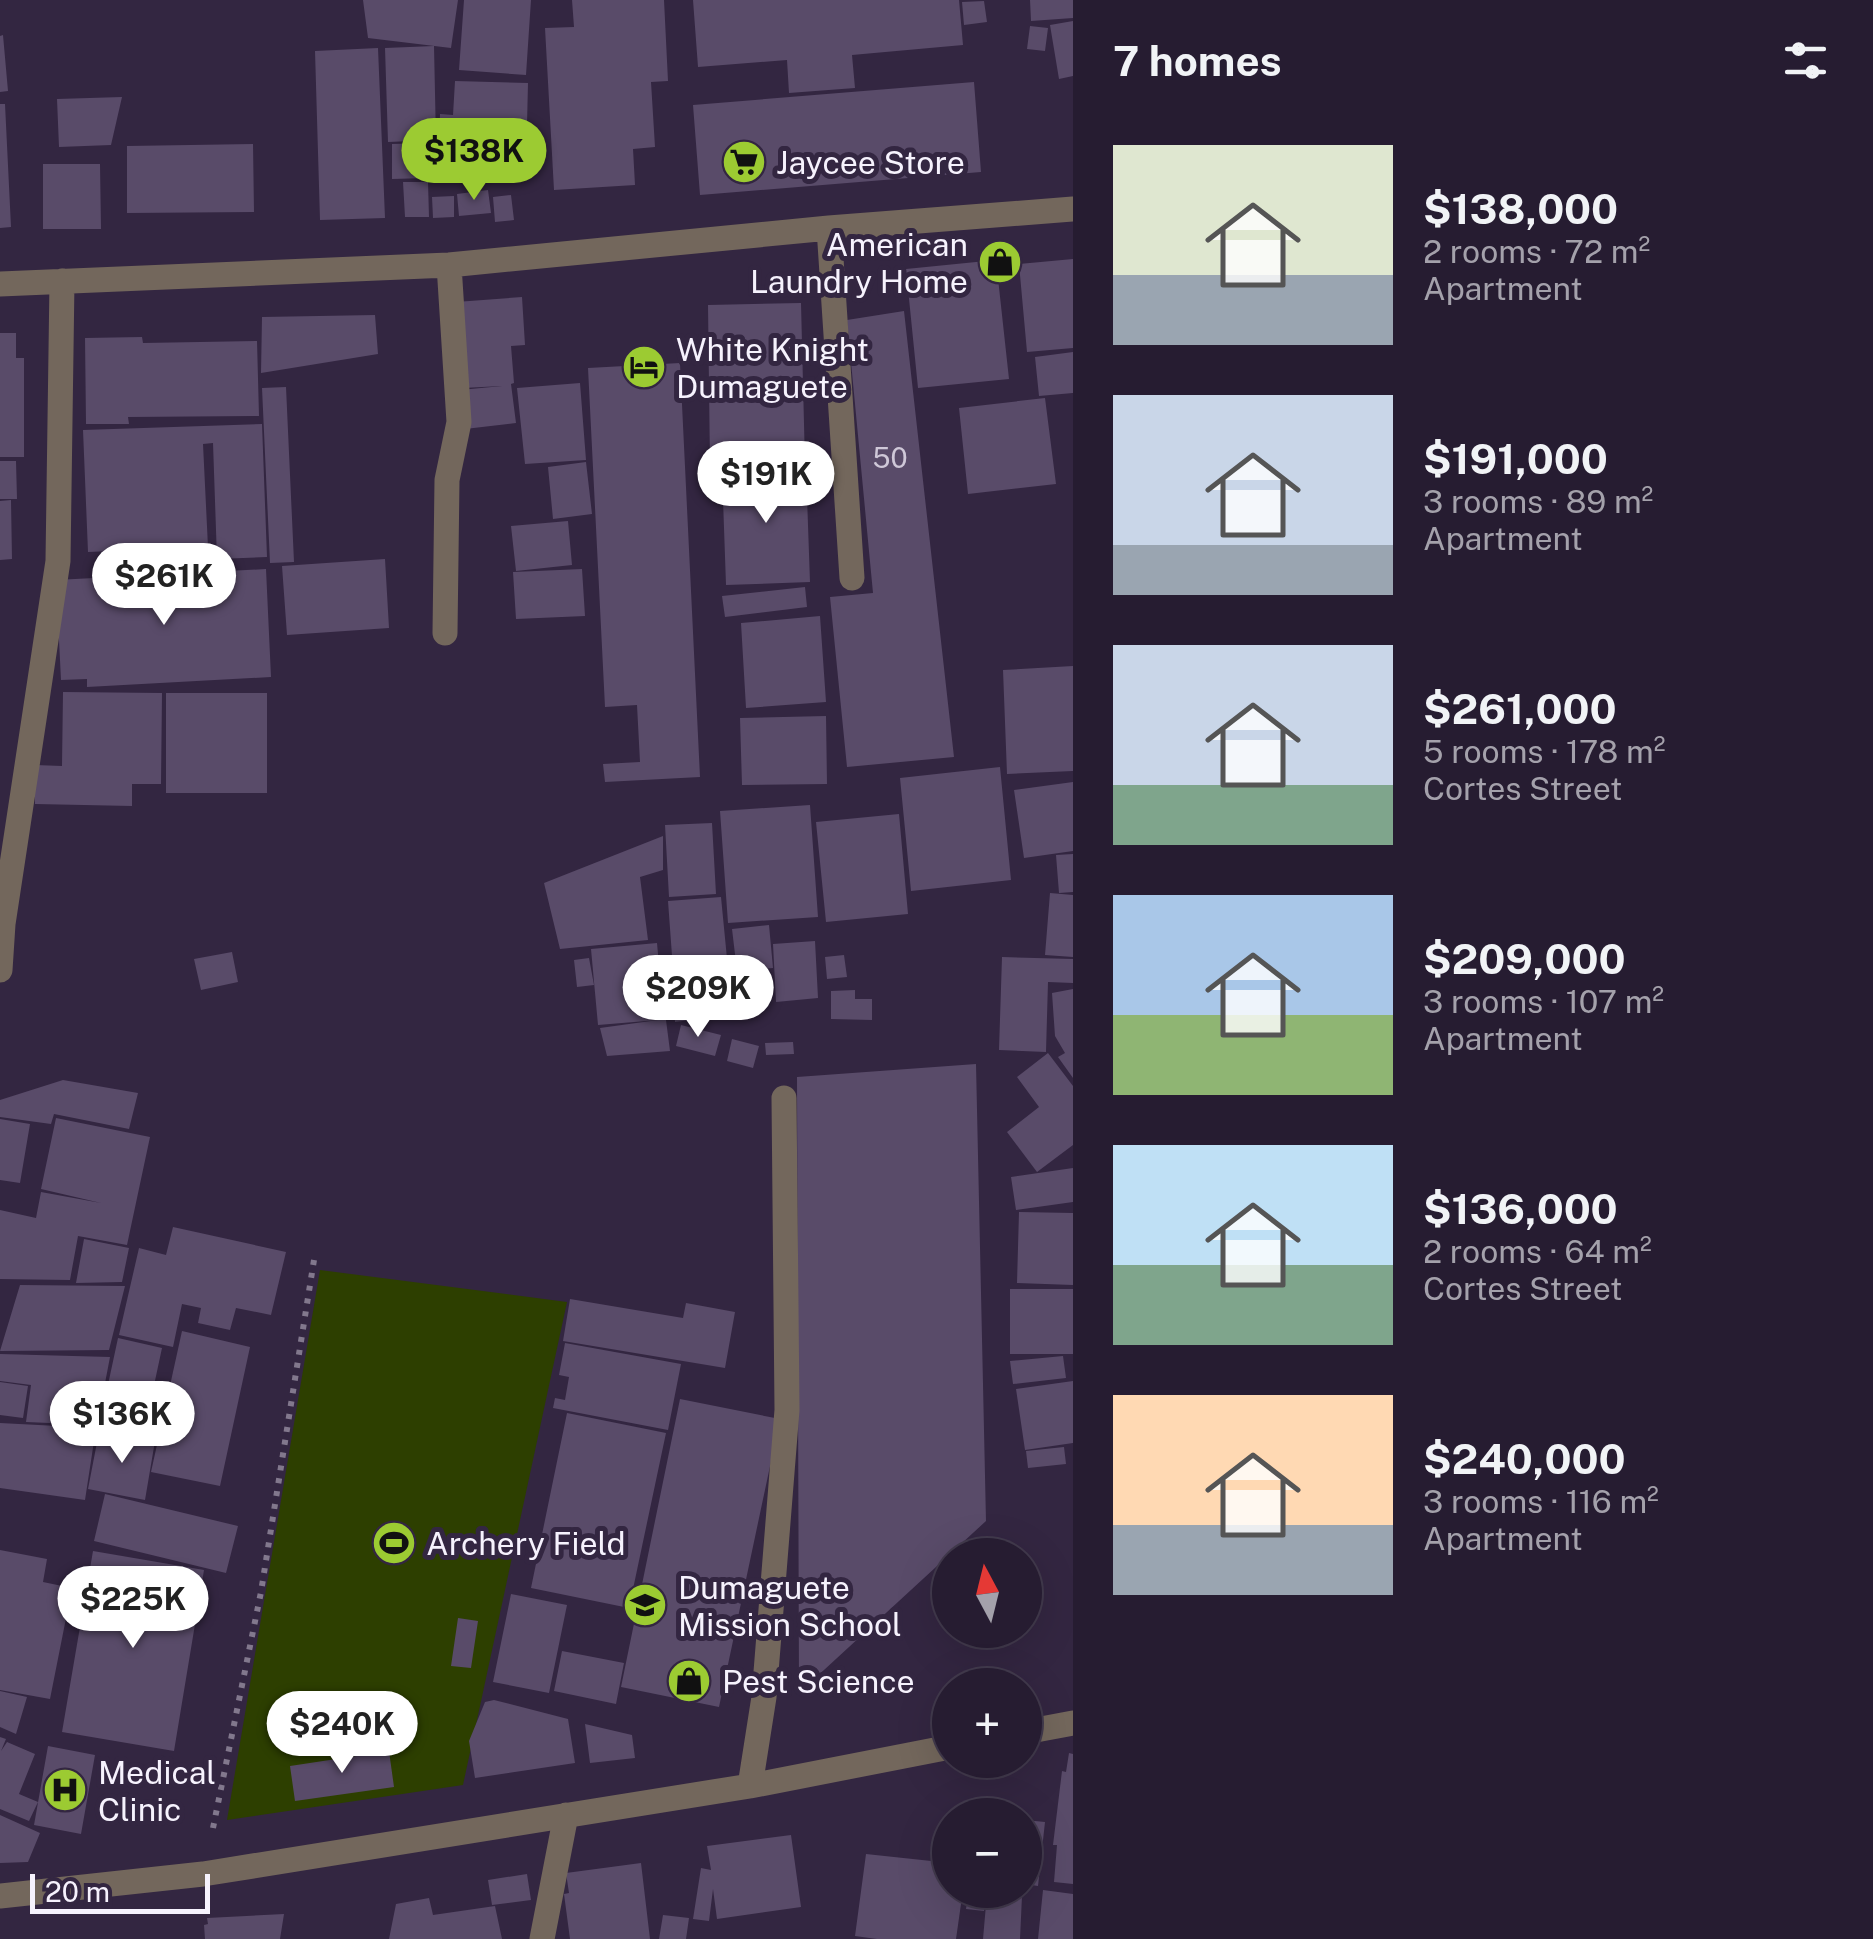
<!DOCTYPE html>
<html lang="en">
<head>
<meta charset="utf-8">
<style>
	body { margin:0; font-family:"Public Sans",sans-serif; background:#2e2539; color:#f1f3f6; height:100vh; display:flex; flex-direction:column; font-size:38px; white-space:nowrap }
	* { box-sizing:border-box; margin:0 }
	p { font-size:32px; color:#a4a1ab }
	.icon { flex:none; width:55px; height:55px; fill:none; stroke:currentColor; stroke-width:2; stroke-linecap:round; stroke-linejoin:round }
	.map { position:relative; flex:1; overflow:hidden }
	.sheet { display:flex; flex-direction:column; background:#261c31; width:800px }
	.sheet>* { flex:none }
	.needle { width:65px; rotate:353deg }
	.controls { position:absolute; left:932px; top:1538px; display:grid; gap:20px }
	.controls a { display:grid; place-items:center; width:110px; height:110px; border-radius:50%; background:#261c31; box-shadow:0 10px 40px #0002,0 0 0 2px #423a4d; font-size:50px }
	.scale { position:absolute; left:30px; bottom:25px; width:180px; box-sizing:border-box; padding-left:10px; border:5px solid #f6f2fd; border-top:0; font-size:28px; line-height:35px; white-space:nowrap; color:#f6f2fd; -webkit-text-stroke:8px #332641; paint-order:stroke }
	.price { position:absolute; translate:-50% -85px; padding:0 22px; border-radius:35px; background:#fff; color:#222; font-size:32px; line-height:65px; filter:drop-shadow(0 2px 5px #0008) }
	.price::after { content:''; position:absolute; left:50%; top:60px; width:30px; height:22px; margin-left:-15px; background:inherit; clip-path:polygon(0 0,100% 0,50% 100%) }
	.price.selected { background:#9ccb32; color:#111 }
	ul { padding:0; list-style:none }
	li { display:flex; align-items:center; gap:30px; height:250px; padding:0 40px }
	li span { display:grid; place-items:center; flex:none; width:280px; height:200px; border-radius:0px; color:#555 }
	li>.icon { margin-inline-start:auto }
	span .icon { width:120px; height:120px; fill:#fffc; stroke-width:1 }
	li b { font-size:42px }
	h2 { display:flex; justify-content:space-between; align-items:center; height:120px; padding:0 40px; font-size:42px }
	main { display:flex; flex:1; min-height:0 }
	.map>svg:first-child { display:block }
</style>
</head>
<body>
<main>
<div class="map">
<svg width="1073" height="1939" viewBox="0 0 1073 1939">
	<rect width="100%" height="100%" fill="#332641"/>
	<path fill="#2d3f00" d="M 320,1270 L 567,1302 L 463,1785 L 227,1820 Z"/>
	<path fill="#594b69" d="M 363,0 L 458,0 L 451,48 L 368,38 Z
		M 464,0 L 531,0 L 526,75 L 459,70 Z
		M 572,0 L 664,0 L 668,81 L 651,82 L 655,147 L 633,149 L 635,185 L 554,190 L 545,28 L 574,27 Z
		M 693,0 L 959,0 L 963,45 L 852,55 L 855,88 L 789,93 L 787,60 L 698,67 Z
		M 1030,0 L 1073,0 L 1073,18 L 1031,21 Z
		M 984,1 L 987,22 L 964,25 L 962,2 Z
		M 1073,21 L 1073,76 L 1059,79 L 1050,25 Z
		M 1030,26 L 1048,28 L 1045,51 L 1027,49 Z
		M 3,35 L 8,91 L 0,92 L 0,36 Z
		M 434,46 L 436,140 L 388,142 L 385,48 Z
		M 378,48 L 385,218 L 320,220 L 315,51 Z
		M 455,81 L 528,83 L 526,167 L 438,166 L 440,114 L 453,115 Z
		M 974,82 L 981,172 L 700,195 L 693,105 Z
		M 122,97 L 111,145 L 59,147 L 57,99 Z
		M 0,104 L 5,104 L 11,227 L 0,228 Z
		M 426,143 L 427,178 L 392,179 L 392,144 Z
		M 253,144 L 254,212 L 127,213 L 127,146 Z
		M 43,164 L 100,164 L 101,229 L 43,229 Z
		M 403,182 L 428,182 L 429,217 L 405,217 Z
		M 488,190 L 491,213 L 459,216 L 457,194 Z
		M 511,195 L 514,220 L 495,222 L 493,197 Z
		M 454,196 L 454,217 L 433,218 L 432,197 Z
		M 1073,259 L 1073,348 L 1027,352 L 1019,264 Z
		M 996,260 L 1009,379 L 918,388 L 906,269 Z
		M 522,297 L 525,345 L 511,346 L 514,383 L 511,384 L 516,423 L 465,429 L 460,390 L 502,386 L 463,388 L 456,302 Z
		M 801,303 L 805,464 L 710,466 L 708,305 Z
		M 904,311 L 954,757 L 847,767 L 830,597 L 873,593 L 847,320 Z
		M 375,315 L 378,354 L 261,373 L 262,317 Z
		M 0,333 L 16,333 L 16,358 L 24,358 L 24,457 L 0,457 Z
		M 142,337 L 143,343 L 257,341 L 259,416 L 128,417 L 129,424 L 86,424 L 85,338 Z
		M 1073,352 L 1073,393 L 1039,396 L 1035,357 Z
		M 680,363 L 700,777 L 605,782 L 603,764 L 640,762 L 637,705 L 605,707 L 588,368 Z
		M 580,383 L 586,460 L 525,464 L 517,388 Z
		M 286,387 L 294,562 L 270,563 L 262,388 Z
		M 1045,398 L 1056,484 L 968,494 L 959,408 Z
		M 262,424 L 267,557 L 217,559 L 213,443 L 203,444 L 208,547 L 88,552 L 83,430 Z
		M 0,461 L 16,461 L 17,499 L 0,499 Z
		M 586,462 L 592,514 L 553,519 L 548,467 Z
		M 806,468 L 810,582 L 726,585 L 722,471 Z
		M 11,500 L 12,559 L 0,560 L 0,501 Z
		M 568,521 L 572,565 L 516,571 L 511,526 Z
		M 385,559 L 389,628 L 287,635 L 282,566 Z
		M 266,569 L 271,677 L 87,687 L 87,679 L 61,680 L 56,580 Z
		M 582,569 L 585,616 L 516,619 L 513,572 Z
		M 805,587 L 807,607 L 725,617 L 722,596 Z
		M 820,616 L 826,702 L 746,708 L 741,623 Z
		M 1073,666 L 1073,771 L 1007,774 L 1003,670 Z
		M 63,692 L 162,693 L 161,784 L 132,784 L 132,806 L 35,804 L 35,765 L 62,766 Z
		M 166,693 L 267,693 L 267,793 L 166,793 Z
		M 826,716 L 827,784 L 742,785 L 740,718 Z
		M 1000,767 L 1011,880 L 911,891 L 900,778 Z
		M 1073,782 L 1073,851 L 1024,858 L 1014,790 Z
		M 810,805 L 818,917 L 728,923 L 720,811 Z
		M 899,814 L 908,914 L 826,922 L 816,822 Z
		M 712,823 L 716,894 L 669,897 L 665,825 Z
		M 663,836 L 663,870 L 640,877 L 648,940 L 560,949 L 544,883 Z
		M 1073,854 L 1073,892 L 1059,893 L 1056,855 Z
		M 1050,893 L 1073,895 L 1073,957 L 1045,955 Z
		M 721,897 L 729,979 L 674,983 L 668,901 Z
		M 769,925 L 773,968 L 737,971 L 732,929 Z
		M 815,941 L 818,998 L 776,1002 L 773,944 Z
		M 657,943 L 664,1020 L 666,1020 L 670,1051 L 607,1056 L 600,1028 L 658,1020 L 598,1025 L 591,949 Z
		M 232,952 L 238,982 L 201,990 L 194,959 Z
		M 844,955 L 847,977 L 827,979 L 825,957 Z
		M 1002,957 L 1073,959 L 1073,983 L 1048,982 L 1046,1052 L 999,1050 Z
		M 589,958 L 594,985 L 577,987 L 574,960 Z
		M 1073,989 L 1073,1078 L 1058,1057 L 1065,1053 L 1055,1036 L 1052,993 Z
		M 855,990 L 855,999 L 872,999 L 872,1020 L 831,1019 L 831,991 Z
		M 693,994 L 697,1019 L 675,1022 L 673,995 Z
		M 681,1025 L 721,1035 L 715,1056 L 676,1046 Z
		M 732,1039 L 759,1046 L 753,1068 L 727,1061 Z
		M 793,1042 L 794,1054 L 766,1055 L 765,1043 Z
		M 1048,1053 L 1073,1086 L 1073,1145 L 1037,1172 L 1007,1132 L 1039,1107 L 1017,1077 Z
		M 976,1064 L 986,1521 L 799,1693 L 797,1077 Z
		M 63,1080 L 138,1093 L 129,1129 L 54,1114 L 51,1124 L 0,1117 L 0,1100 Z
		M 56,1118 L 150,1137 L 127,1245 L 78,1236 L 70,1280 L 0,1279 L 0,1210 L 36,1218 L 41,1192 L 101,1203 L 41,1189 Z
		M 0,1119 L 30,1124 L 20,1183 L 0,1180 Z
		M 1073,1168 L 1073,1202 L 1016,1210 L 1011,1177 Z
		M 1019,1212 L 1073,1213 L 1073,1285 L 1017,1283 Z
		M 173,1227 L 286,1252 L 271,1315 L 236,1308 L 230,1330 L 198,1323 L 201,1308 L 182,1304 L 173,1347 L 119,1335 L 139,1248 L 166,1255 Z
		M 84,1239 L 129,1248 L 122,1282 L 76,1283 Z
		M 20,1285 L 125,1286 L 109,1350 L 0,1351 Z
		M 1010,1289 L 1073,1289 L 1073,1354 L 1010,1354 Z
		M 570,1299 L 683,1318 L 686,1303 L 735,1312 L 725,1368 L 563,1341 Z
		M 182,1331 L 250,1347 L 220,1486 L 151,1472 Z
		M 118,1338 L 162,1348 L 150,1404 L 106,1394 Z
		M 565,1343 L 681,1364 L 668,1430 L 553,1408 L 555,1398 L 565,1400 L 569,1377 L 559,1375 Z
		M 0,1354 L 110,1357 L 97,1425 L 26,1422 L 31,1385 L 0,1381 Z
		M 1063,1356 L 1066,1378 L 1013,1384 L 1010,1361 Z
		M 1073,1381 L 1073,1443 L 1025,1450 L 1016,1389 Z
		M 0,1382 L 28,1386 L 23,1418 L 0,1415 Z
		M 680,1399 L 780,1419 L 719,1707 L 621,1687 Z
		M 567,1413 L 666,1433 L 629,1608 L 531,1588 Z
		M 0,1423 L 96,1428 L 85,1500 L 0,1488 Z
		M 99,1432 L 155,1441 L 145,1500 L 88,1489 Z
		M 1064,1447 L 1066,1464 L 1028,1468 L 1026,1451 Z
		M 105,1494 L 238,1526 L 226,1573 L 94,1541 Z
		M 0,1550 L 47,1559 L 43,1582 L 72,1588 L 50,1699 L 0,1690 Z
		M 93,1551 L 204,1570 L 174,1751 L 62,1732 Z
		M 511,1594 L 567,1605 L 549,1693 L 493,1682 Z
		M 458,1618 L 478,1621 L 471,1668 L 451,1666 Z
		M 562,1651 L 624,1663 L 616,1704 L 554,1691 Z
		M 0,1691 L 27,1697 L 16,1734 L 0,1727 Z
		M 494,1700 L 568,1719 L 575,1763 L 475,1778 L 469,1741 L 485,1702 Z
		M 585,1724 L 632,1735 L 635,1758 L 590,1763 Z
		M 0,1737 L 6,1739 L 1,1751 L 7,1742 L 35,1754 L 19,1794 L 38,1802 L 29,1821 L 0,1809 Z
		M 48,1746 L 95,1755 L 81,1834 L 34,1825 Z
		M 389,1751 L 394,1787 L 295,1801 L 290,1766 Z
		M 1069,1753 L 1073,1754 L 1073,1884 L 1054,1882 L 1057,1845 L 1053,1845 L 1062,1771 L 1066,1772 Z
		M 0,1815 L 40,1833 L 28,1862 L 0,1863 Z
		M 1025,1820 L 1045,1822 L 1038,1886 L 1025,1884 Z
		M 791,1835 L 801,1907 L 717,1919 L 713,1889 L 709,1921 L 693,1919 L 701,1868 L 711,1870 L 707,1846 Z
		M 866,1854 L 950,1863 L 950,1890 L 963,1890 L 956,1939 L 877,1939 L 855,1936 Z
		M 641,1863 L 650,1939 L 570,1939 L 564,1894 L 569,1893 L 566,1873 Z
		M 527,1874 L 531,1900 L 492,1905 L 488,1880 Z
		M 969,1890 L 986,1891 L 984,1911 L 966,1909 Z
		M 1043,1890 L 1073,1894 L 1073,1939 L 1038,1939 Z
		M 987,1893 L 1022,1896 L 1020,1939 L 983,1939 Z
		M 429,1898 L 433,1915 L 495,1906 L 502,1939 L 389,1939 L 396,1904 Z
		M 284,1914 L 280,1939 L 205,1939 L 204,1925 L 208,1924 L 207,1918 Z
		M 663,1915 L 689,1918 L 686,1939 L 659,1939 Z"/>
	<g fill="none" stroke-linecap="round" stroke-linejoin="round">
		<path stroke="#82788d" stroke-width="6" stroke-dasharray="5 8" stroke-linecap="butt" d="M 213,1828 L 261,1592 L 314,1260"/>
		<path stroke="#73675c" stroke-width="25" d="M 829,228 L 852,578
			M 0,284 L 449,265 L 829,228 L 1073,209
			M 445,633 L 447,480 L 459,422 L 449,265
			M 0,970 L 3,924 L 58,561 L 62,281
			M 1025,1732 L 1073,1723
			M 750,1786 L 764,1697 L 787,1410 L 784,1098
			M 0,1896 L 203,1874 L 750,1786 L 950,1747
			M 542,1939 L 566,1815"/>
	</g>
	<defs>
		<g id="supermarket-disc" transform="scale(2.25)"><circle r="9.5" fill="#9ccb32" stroke="#332641"/><path d="M-6-5.5h2.5l.6 2H6L4.5 2H-2.5L-4.4-4H-6ZM-1.5 3.2a1.3 1.3 0 1 0 .1 0ZM3 3.2a1.3 1.3 0 1 0 .1 0Z" fill="#111"/></g>
		<g id="shop-disc" transform="scale(2.25)"><circle r="9.5" fill="#9ccb32" stroke="#332641"/><path d="M-5-2.5h2.3a2.7 3.5 0 0 1 5.4 0H5L5.5 6h-11ZM-1.5-2.5h3a1.5 2.3 0 0 0-3 0Z" fill="#111"/></g>
		<g id="hotel-disc" transform="scale(2.25)"><circle r="9.5" fill="#9ccb32" stroke="#332641"/><path d="M-6-4.5h1.5V1H6V5H4.5V3h-9V5H-6ZM-4 0a1.8 1.8 0 1 1 3.6 0ZM.5 0V-2.5h3Q6-2.5 6 0Z" fill="#111"/></g>
		<g id="stadium-disc" transform="scale(2.25)"><circle r="9.5" fill="#9ccb32" stroke="#332641"/><path d="M0-5a6.5 5 0 1 0 0 10a6.5 5 0 1 0 0-10ZM-3.5-1.8h7v3.6h-7Z" fill="#111"/></g>
		<g id="school-disc" transform="scale(2.25)"><circle r="9.5" fill="#9ccb32" stroke="#332641"/><path d="M0-5L7-2L0 1L-7-2ZM-4 1L0 2.5L4 1V4Q0 6-4 4Z" fill="#111"/></g>
		<g id="hospital-disc" transform="scale(2.25)"><circle r="9.5" fill="#9ccb32" stroke="#332641"/><path d="M-5-5h3v3.5h4V-5h3V5h-3V1.5h-4V5h-3Z" fill="#111"/></g>
	</defs>
	<g fill-rule="evenodd">
		<use href="#supermarket-disc" x="744" y="162"/>
		<use href="#shop-disc" x="1000" y="262"/>
		<use href="#hotel-disc" x="644" y="367"/>
		<use href="#stadium-disc" x="394" y="1543"/>
		<use href="#school-disc" x="645" y="1605"/>
		<use href="#shop-disc" x="689" y="1681"/>
		<use href="#hospital-disc" x="65" y="1790"/>
	</g>
	<g text-anchor="middle" dominant-baseline="central" stroke-width="10" stroke-linejoin="round" paint-order="stroke">
		<g font-size="28" fill="#cfc8d8">
			<text x="890" y="457">50</text>
		</g>
		<g font-size="32" fill="#f6f2fd" stroke="#332641" text-anchor="start">
			<text x="776" y="162">Jaycee Store</text>
			<text x="968" y="244" text-anchor="end">American<tspan x="968" dy="37">Laundry Home</tspan></text>
			<text x="676" y="349">White Knight<tspan x="676" dy="37">Dumaguete</tspan></text>
			<text x="426" y="1543">Archery Field</text>
			<text x="678" y="1587">Dumaguete<tspan x="678" dy="37">Mission School</tspan></text>
			<text x="722" y="1681">Pest Science</text>
			<text x="98" y="1772">Medical<tspan x="98" dy="37">Clinic</tspan></text>
		</g>
	</g>
</svg>
<div class="controls">
<a><svg class="needle" viewBox="-14 -14 28 28"><path d="M0-13l5 13h-10z" fill="#e53935"/><path d="M0 13l5-13h-10z" fill="#a4a1ab"/></svg></a>
<a>+</a>
<a>−</a>
</div>
<div class="scale">20 m</div>
<b class="price selected" style="left:474px;top:203px">$138K</b>
<b class="price" style="left:766px;top:526px">$191K</b>
<b class="price" style="left:164px;top:628px">$261K</b>
<b class="price" style="left:698px;top:1040px">$209K</b>
<b class="price" style="left:122px;top:1466px">$136K</b>
<b class="price" style="left:133px;top:1651px">$225K</b>
<b class="price" style="left:342px;top:1776px">$240K</b>
</div>
<section class="sheet">
<h2>7 homes<svg class="icon" aria-label="filters" viewBox="0 0 24 24"><path d="M4 7h16M4 17h16"/><circle cx="9" cy="7" r="2"/><circle cx="15" cy="17" r="2"/></svg></h2>
<ul>
<li><span style="background:linear-gradient(#dfe7d0 65%,#9aa5b1 0)"><svg class="icon" aria-label="home" viewBox="0 0 24 24"><path d="M3 11l9-7 9 7M6 9v11h12V9"/></svg></span><div><b>$138,000</b><p>2 rooms · 72 m²</p><p>Apartment</p></div></li>
<li><span style="background:linear-gradient(#c9d6e8 75%,#9aa5b1 0)"><svg class="icon" aria-label="home" viewBox="0 0 24 24"><path d="M3 11l9-7 9 7M6 9v11h12V9"/></svg></span><div><b>$191,000</b><p>3 rooms · 89 m²</p><p>Apartment</p></div></li>
<li><span style="background:linear-gradient(#c9d6e8 70%,#7fa58c 0)"><svg class="icon" aria-label="home" viewBox="0 0 24 24"><path d="M3 11l9-7 9 7M6 9v11h12V9"/></svg></span><div><b>$261,000</b><p>5 rooms · 178 m²</p><p>Cortes Street</p></div></li>
<li><span style="background:linear-gradient(#a9c7e8 60%,#8fb573 0)"><svg class="icon" aria-label="home" viewBox="0 0 24 24"><path d="M3 11l9-7 9 7M6 9v11h12V9"/></svg></span><div><b>$209,000</b><p>3 rooms · 107 m²</p><p>Apartment</p></div></li>
<li><span style="background:linear-gradient(#bfe0f5 60%,#7fa58c 0)"><svg class="icon" aria-label="home" viewBox="0 0 24 24"><path d="M3 11l9-7 9 7M6 9v11h12V9"/></svg></span><div><b>$136,000</b><p>2 rooms · 64 m²</p><p>Cortes Street</p></div></li>
<li><span style="background:linear-gradient(#ffd9b3 65%,#9aa5b1 0)"><svg class="icon" aria-label="home" viewBox="0 0 24 24"><path d="M3 11l9-7 9 7M6 9v11h12V9"/></svg></span><div><b>$240,000</b><p>3 rooms · 116 m²</p><p>Apartment</p></div></li>
</ul>
</section>
</main>
</body>
</html>
